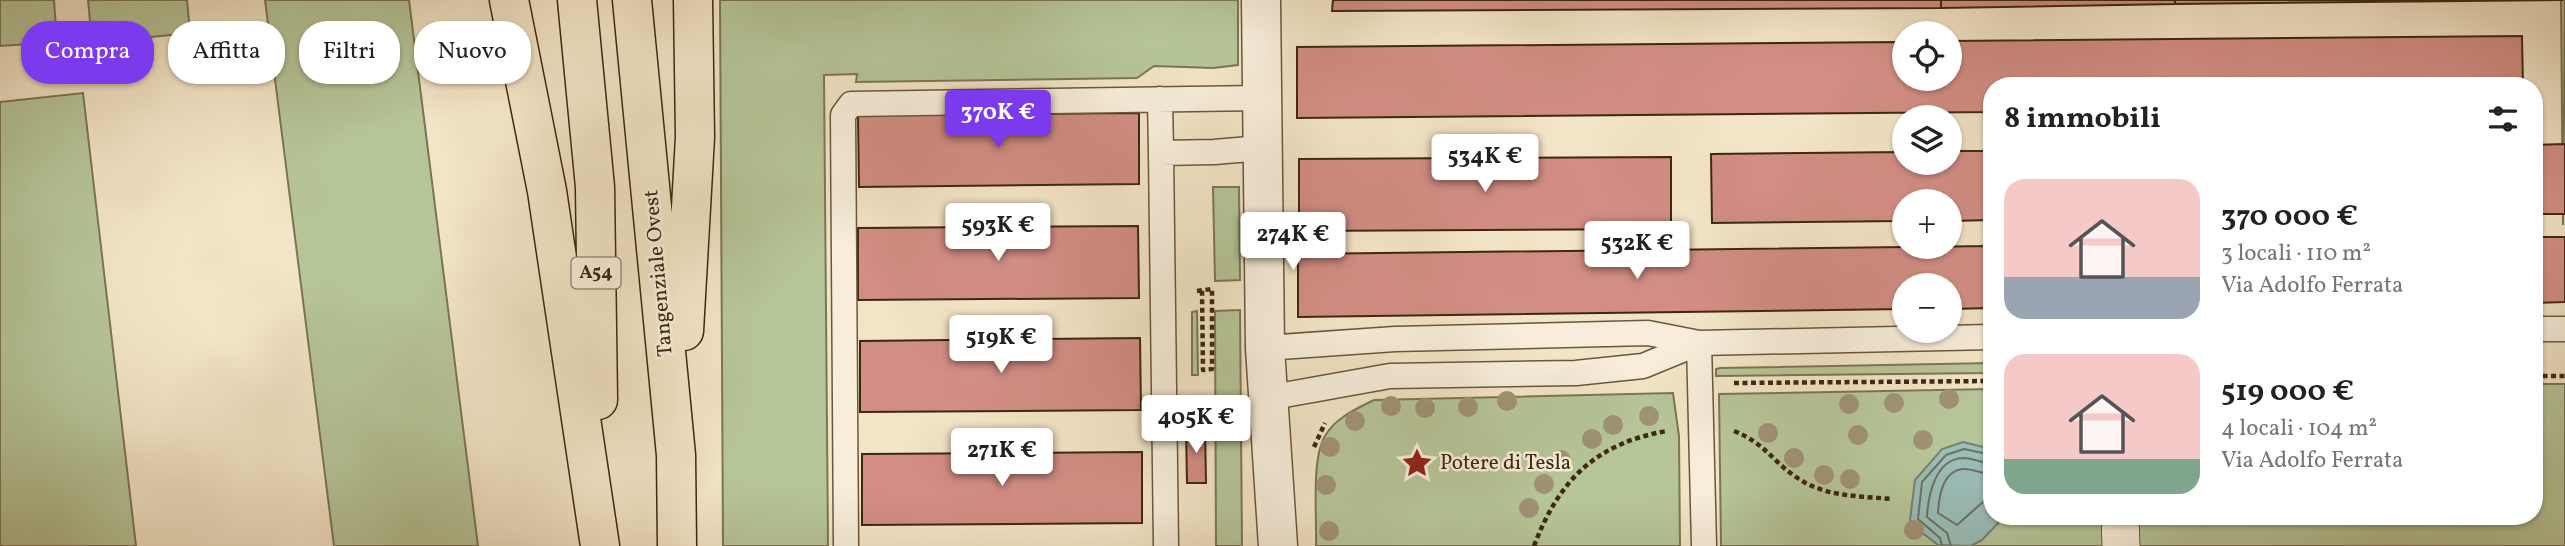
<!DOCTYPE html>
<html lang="it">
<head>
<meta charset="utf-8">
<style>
	body { margin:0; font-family:Vollkorn,serif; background:#f2f2f2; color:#222; height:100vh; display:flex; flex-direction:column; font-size:26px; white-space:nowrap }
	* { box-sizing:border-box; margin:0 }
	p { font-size:23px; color:#767676 }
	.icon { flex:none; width:38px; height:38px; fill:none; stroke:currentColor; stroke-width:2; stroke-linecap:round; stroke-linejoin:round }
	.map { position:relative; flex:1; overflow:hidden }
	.drawer { position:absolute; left:1983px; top:77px; width:560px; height:448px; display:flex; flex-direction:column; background:#fff; border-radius:28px; box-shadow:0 2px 5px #0004 }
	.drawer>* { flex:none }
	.guide { position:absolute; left:21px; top:21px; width:665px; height:63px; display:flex; gap:14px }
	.buttons { position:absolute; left:1892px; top:21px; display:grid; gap:14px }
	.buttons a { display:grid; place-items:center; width:70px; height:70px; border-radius:50%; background:#fff; box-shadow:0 2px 5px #0004; font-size:35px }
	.price { position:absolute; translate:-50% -60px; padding:0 16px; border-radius:7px; background:#fff; color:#222; font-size:23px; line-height:46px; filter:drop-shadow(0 2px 4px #0008) }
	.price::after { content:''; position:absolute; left:50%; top:42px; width:21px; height:16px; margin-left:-10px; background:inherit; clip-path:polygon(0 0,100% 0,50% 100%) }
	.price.on { background:#7c3aed; color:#fff }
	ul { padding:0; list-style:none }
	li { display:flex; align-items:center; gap:21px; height:175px; padding:0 21px }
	li span { display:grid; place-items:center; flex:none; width:196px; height:140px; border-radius:21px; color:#555 }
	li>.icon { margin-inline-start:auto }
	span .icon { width:84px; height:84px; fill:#fffc; stroke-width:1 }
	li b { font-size:30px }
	h2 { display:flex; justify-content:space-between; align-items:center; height:84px; padding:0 21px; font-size:30px }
	.chip { padding:0 24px; border-radius:28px; background:#fff; box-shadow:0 2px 5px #0004; font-size:24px; line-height:63px }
	.chip.on { background:#7c3aed; color:#fff }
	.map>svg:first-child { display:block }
</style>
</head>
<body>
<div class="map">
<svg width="2565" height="546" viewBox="0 0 2565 546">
	<rect width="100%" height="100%" fill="#f2e4c6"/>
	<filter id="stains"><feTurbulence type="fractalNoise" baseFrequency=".00286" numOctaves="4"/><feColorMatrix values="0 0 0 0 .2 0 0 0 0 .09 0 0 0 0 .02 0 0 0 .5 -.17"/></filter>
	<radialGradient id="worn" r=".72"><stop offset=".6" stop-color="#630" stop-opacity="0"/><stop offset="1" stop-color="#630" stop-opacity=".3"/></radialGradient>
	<path fill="#b6c598" stroke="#7a7654" stroke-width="2" d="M 0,0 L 54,0 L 57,42 L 0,46 Z
		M 88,0 L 187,0 L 190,33 L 92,43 Z
		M 265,0 L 409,0 L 478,546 L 334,546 Z
		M 720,0 L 1238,0 L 1238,65 L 1213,68 L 1154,66 L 1137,78 L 856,82 L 857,74 L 824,75 L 828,546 L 723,546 Z
		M 2561,0 L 2565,0 L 2563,225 Z
		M 83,93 L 136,546 L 0,546 L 0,102 Z
		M 1213,187 L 1239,187 L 1240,280 L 1215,281 Z
		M 1240,310 L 1242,546 L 1216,546 L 1215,311 Z
		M 1197,311 L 1198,375 L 1192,375 L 1192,312 Z
		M 1991,363 L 1991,373 L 1716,376 L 1716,369 L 1720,368 Z
		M 2534,384 L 2565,384 L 2565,546 L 2135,546 L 2134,516 L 2534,516 Z
		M 1991,389 L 1992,516 L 2109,516 L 2109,546 L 1721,546 L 1719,394 Z
		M 1673,393 L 1679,436 L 1680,546 L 1316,546 C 1317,518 1311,459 1325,436 C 1335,418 1356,409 1374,400 Z"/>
	<path fill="#9bbeb8" stroke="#758275" stroke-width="2" d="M 1963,442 L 1991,449 L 1992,516 L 2005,516 L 1982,540 L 1971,546 L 1938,545 L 1916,528 L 1910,520 L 1915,480 L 1942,449 Z"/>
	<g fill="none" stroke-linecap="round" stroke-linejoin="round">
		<path stroke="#6c7364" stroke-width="2" d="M 1992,474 C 1982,474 1972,468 1962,469 C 1942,472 1939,497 1938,513 L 1957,525 L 1992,494
			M 1942,546 L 1940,538 L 1918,519 L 1922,482 L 1946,455 L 1964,449 L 1992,455
			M 1951,546 L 1947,533 L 1927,517 C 1928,496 1935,459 1963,458 C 1973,458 1982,463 1992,464"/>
	</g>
	<path fill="#d28d84" stroke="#3d2811" stroke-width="2" d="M 1333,0 L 1941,0 L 1941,8 L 1332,11 Z
		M 1941,0 L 2175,0 L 2175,4 L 1941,8 Z
		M 2175,0 L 2563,0 L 2175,4 Z
		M 2522,36 L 2523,86 L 1992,86 L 1992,112 L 1297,118 L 1297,47 L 1904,42 L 1904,79 L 1950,79 L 1950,41 Z
		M 1139,113 L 1139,184 L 859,187 L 858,115 Z
		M 2565,144 L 2565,214 L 2534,214 L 2534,145 Z
		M 1950,151 L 1992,151 L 1992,220 L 1950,221 L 1950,201 L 1904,201 L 1904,221 L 1712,223 L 1711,154 L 1904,152 L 1904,163 L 1950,163 Z
		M 1671,157 L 1671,229 L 1299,231 L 1299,159 Z
		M 1138,226 L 1139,298 L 858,300 L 858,228 Z
		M 2534,237 L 2565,237 L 2565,302 L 2534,303 Z
		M 1992,246 L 1992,308 L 1950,309 L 1950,285 L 1904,285 L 1904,309 L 1298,317 L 1298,254 Z
		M 1140,338 L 1141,410 L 860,412 L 860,341 Z
		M 1186,427 L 1205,427 L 1206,483 L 1187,483 Z
		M 1142,452 L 1142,523 L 862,525 L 862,454 Z"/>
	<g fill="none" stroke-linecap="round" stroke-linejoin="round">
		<g stroke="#6a573e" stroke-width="27">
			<path id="service" d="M 1160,99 L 1161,153
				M 2534,329 L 2565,329
				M 1699,343 L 1704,546
				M 1265,348 L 1395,339 L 1648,333 L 1699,343 L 1992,337
				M 1267,398 L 1390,376 L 1576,373 L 1643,366 L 1699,343
				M 846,546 L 843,115 L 851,104 L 1261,98
				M 1166,546 L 1161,153 L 1214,152 L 1262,148"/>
		</g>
		<g stroke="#6a573e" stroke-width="39">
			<path id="pedestrian" d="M 2120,516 L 2121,546"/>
		</g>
		<g stroke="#6a573e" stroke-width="41">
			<path id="minor" d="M 1261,0 L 1265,348 L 1278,546"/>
		</g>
		<g stroke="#3d2811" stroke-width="41">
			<path id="motorway" d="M 509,0 L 547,191 L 600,546
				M 577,0 L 595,187 L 598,400
				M 632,0 L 676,455 L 677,546
				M 684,331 L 695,137 L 693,0"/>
		</g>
		<path stroke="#3d2811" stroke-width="4.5" stroke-dasharray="5 3.5" stroke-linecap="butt" d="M 1197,291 L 1212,289 L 1212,369 L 1203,370 L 1202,289
			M 2534,376 L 2565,376
			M 1734,383 L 1992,381
			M 1734,431 C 1766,444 1771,460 1796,477 C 1824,497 1859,496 1892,499
			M 1314,447 L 1325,423
			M 1534,546 C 1559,480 1596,443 1667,431"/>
		<use href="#service" stroke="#f7edda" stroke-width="24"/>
		<use href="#pedestrian" stroke="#f7edda" stroke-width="37"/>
		<use href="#minor" stroke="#f7edda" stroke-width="38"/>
		<use href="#motorway" stroke="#f2e4c6" stroke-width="38"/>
	</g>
	<g fill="#9f9275">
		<circle cx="1949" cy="399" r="10"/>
		<circle cx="1507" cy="401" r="10"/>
		<circle cx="1894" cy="403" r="10"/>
		<circle cx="1849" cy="404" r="10"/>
		<circle cx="1391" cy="406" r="10"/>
		<circle cx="1468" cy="407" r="10"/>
		<circle cx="1425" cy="408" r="10"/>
		<circle cx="1649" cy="416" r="10"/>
		<circle cx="1355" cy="421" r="10"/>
		<circle cx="1613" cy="425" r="10"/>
		<circle cx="1768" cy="433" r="10"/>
		<circle cx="1858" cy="435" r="10"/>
		<circle cx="1592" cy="439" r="10"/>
		<circle cx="1923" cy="440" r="10"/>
		<circle cx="1330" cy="447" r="10"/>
		<circle cx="1794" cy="458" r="10"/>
		<circle cx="1561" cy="460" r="10"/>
		<circle cx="1824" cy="475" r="10"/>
		<circle cx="1850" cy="479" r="10"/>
		<circle cx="1544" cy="484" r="10"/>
		<circle cx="1326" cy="485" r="10"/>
		<circle cx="1529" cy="508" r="10"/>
		<circle cx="1914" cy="530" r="10"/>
		<circle cx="1329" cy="531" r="10"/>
	</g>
	<defs>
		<g id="sight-bare" transform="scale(2.415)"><path d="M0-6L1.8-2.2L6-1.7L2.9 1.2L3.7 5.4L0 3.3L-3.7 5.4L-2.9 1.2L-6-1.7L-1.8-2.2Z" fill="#8f2418" stroke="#f7edda" stroke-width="2.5" paint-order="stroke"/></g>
	</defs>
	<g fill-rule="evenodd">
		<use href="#sight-bare" x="1417" y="463"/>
	</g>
	<g text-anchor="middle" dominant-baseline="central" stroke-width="5" stroke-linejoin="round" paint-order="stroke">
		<rect fill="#f7edda" stroke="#75634d" stroke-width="2" x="571.5" y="257.5" width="49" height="31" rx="5"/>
		<g font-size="19" font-weight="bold" fill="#3d2811">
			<text x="596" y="273">A54</text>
		</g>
		<g font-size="21" fill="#3d2811" stroke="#f7edda">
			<text transform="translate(659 273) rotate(-95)">Tangenziale Ovest</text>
		</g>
		<g font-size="21" fill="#3d2811" stroke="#f7edda" text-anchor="start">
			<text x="1440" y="463">Potere di Tesla</text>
		</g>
	</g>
	<rect width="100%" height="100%" filter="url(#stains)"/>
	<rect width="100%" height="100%" fill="url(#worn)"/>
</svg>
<div class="buttons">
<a><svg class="icon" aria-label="locate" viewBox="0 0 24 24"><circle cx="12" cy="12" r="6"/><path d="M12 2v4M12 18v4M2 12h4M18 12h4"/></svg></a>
<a><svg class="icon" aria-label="layers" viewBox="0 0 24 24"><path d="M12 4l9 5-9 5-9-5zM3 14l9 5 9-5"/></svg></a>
<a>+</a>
<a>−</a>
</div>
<b class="price on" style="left:998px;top:150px">370K €</b>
<b class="price" style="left:1485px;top:194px">534K €</b>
<b class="price" style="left:998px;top:263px">593K €</b>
<b class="price" style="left:1293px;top:272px">274K €</b>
<b class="price" style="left:1637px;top:281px">532K €</b>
<b class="price" style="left:1001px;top:375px">519K €</b>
<b class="price" style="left:1196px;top:455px">405K €</b>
<b class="price" style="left:1002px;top:488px">271K €</b>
<div class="guide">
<a class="chip on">Compra</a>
<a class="chip">Affitta</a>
<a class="chip">Filtri</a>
<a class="chip">Nuovo</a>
</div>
<section class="drawer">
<h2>8 immobili<svg class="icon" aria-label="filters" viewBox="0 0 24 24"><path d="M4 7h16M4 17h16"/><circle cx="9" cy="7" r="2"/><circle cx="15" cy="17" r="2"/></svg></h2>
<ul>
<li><span style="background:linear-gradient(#f6c9c9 70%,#9aa5b1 0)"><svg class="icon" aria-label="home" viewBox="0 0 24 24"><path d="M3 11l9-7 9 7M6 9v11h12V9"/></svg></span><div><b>370 000 €</b><p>3 locali · 110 m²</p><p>Via Adolfo Ferrata</p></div></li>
<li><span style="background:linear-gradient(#f6c9c9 75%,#7fa58c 0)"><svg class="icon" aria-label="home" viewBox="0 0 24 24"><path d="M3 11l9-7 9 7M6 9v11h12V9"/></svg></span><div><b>519 000 €</b><p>4 locali · 104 m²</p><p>Via Adolfo Ferrata</p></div></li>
</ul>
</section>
</div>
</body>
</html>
